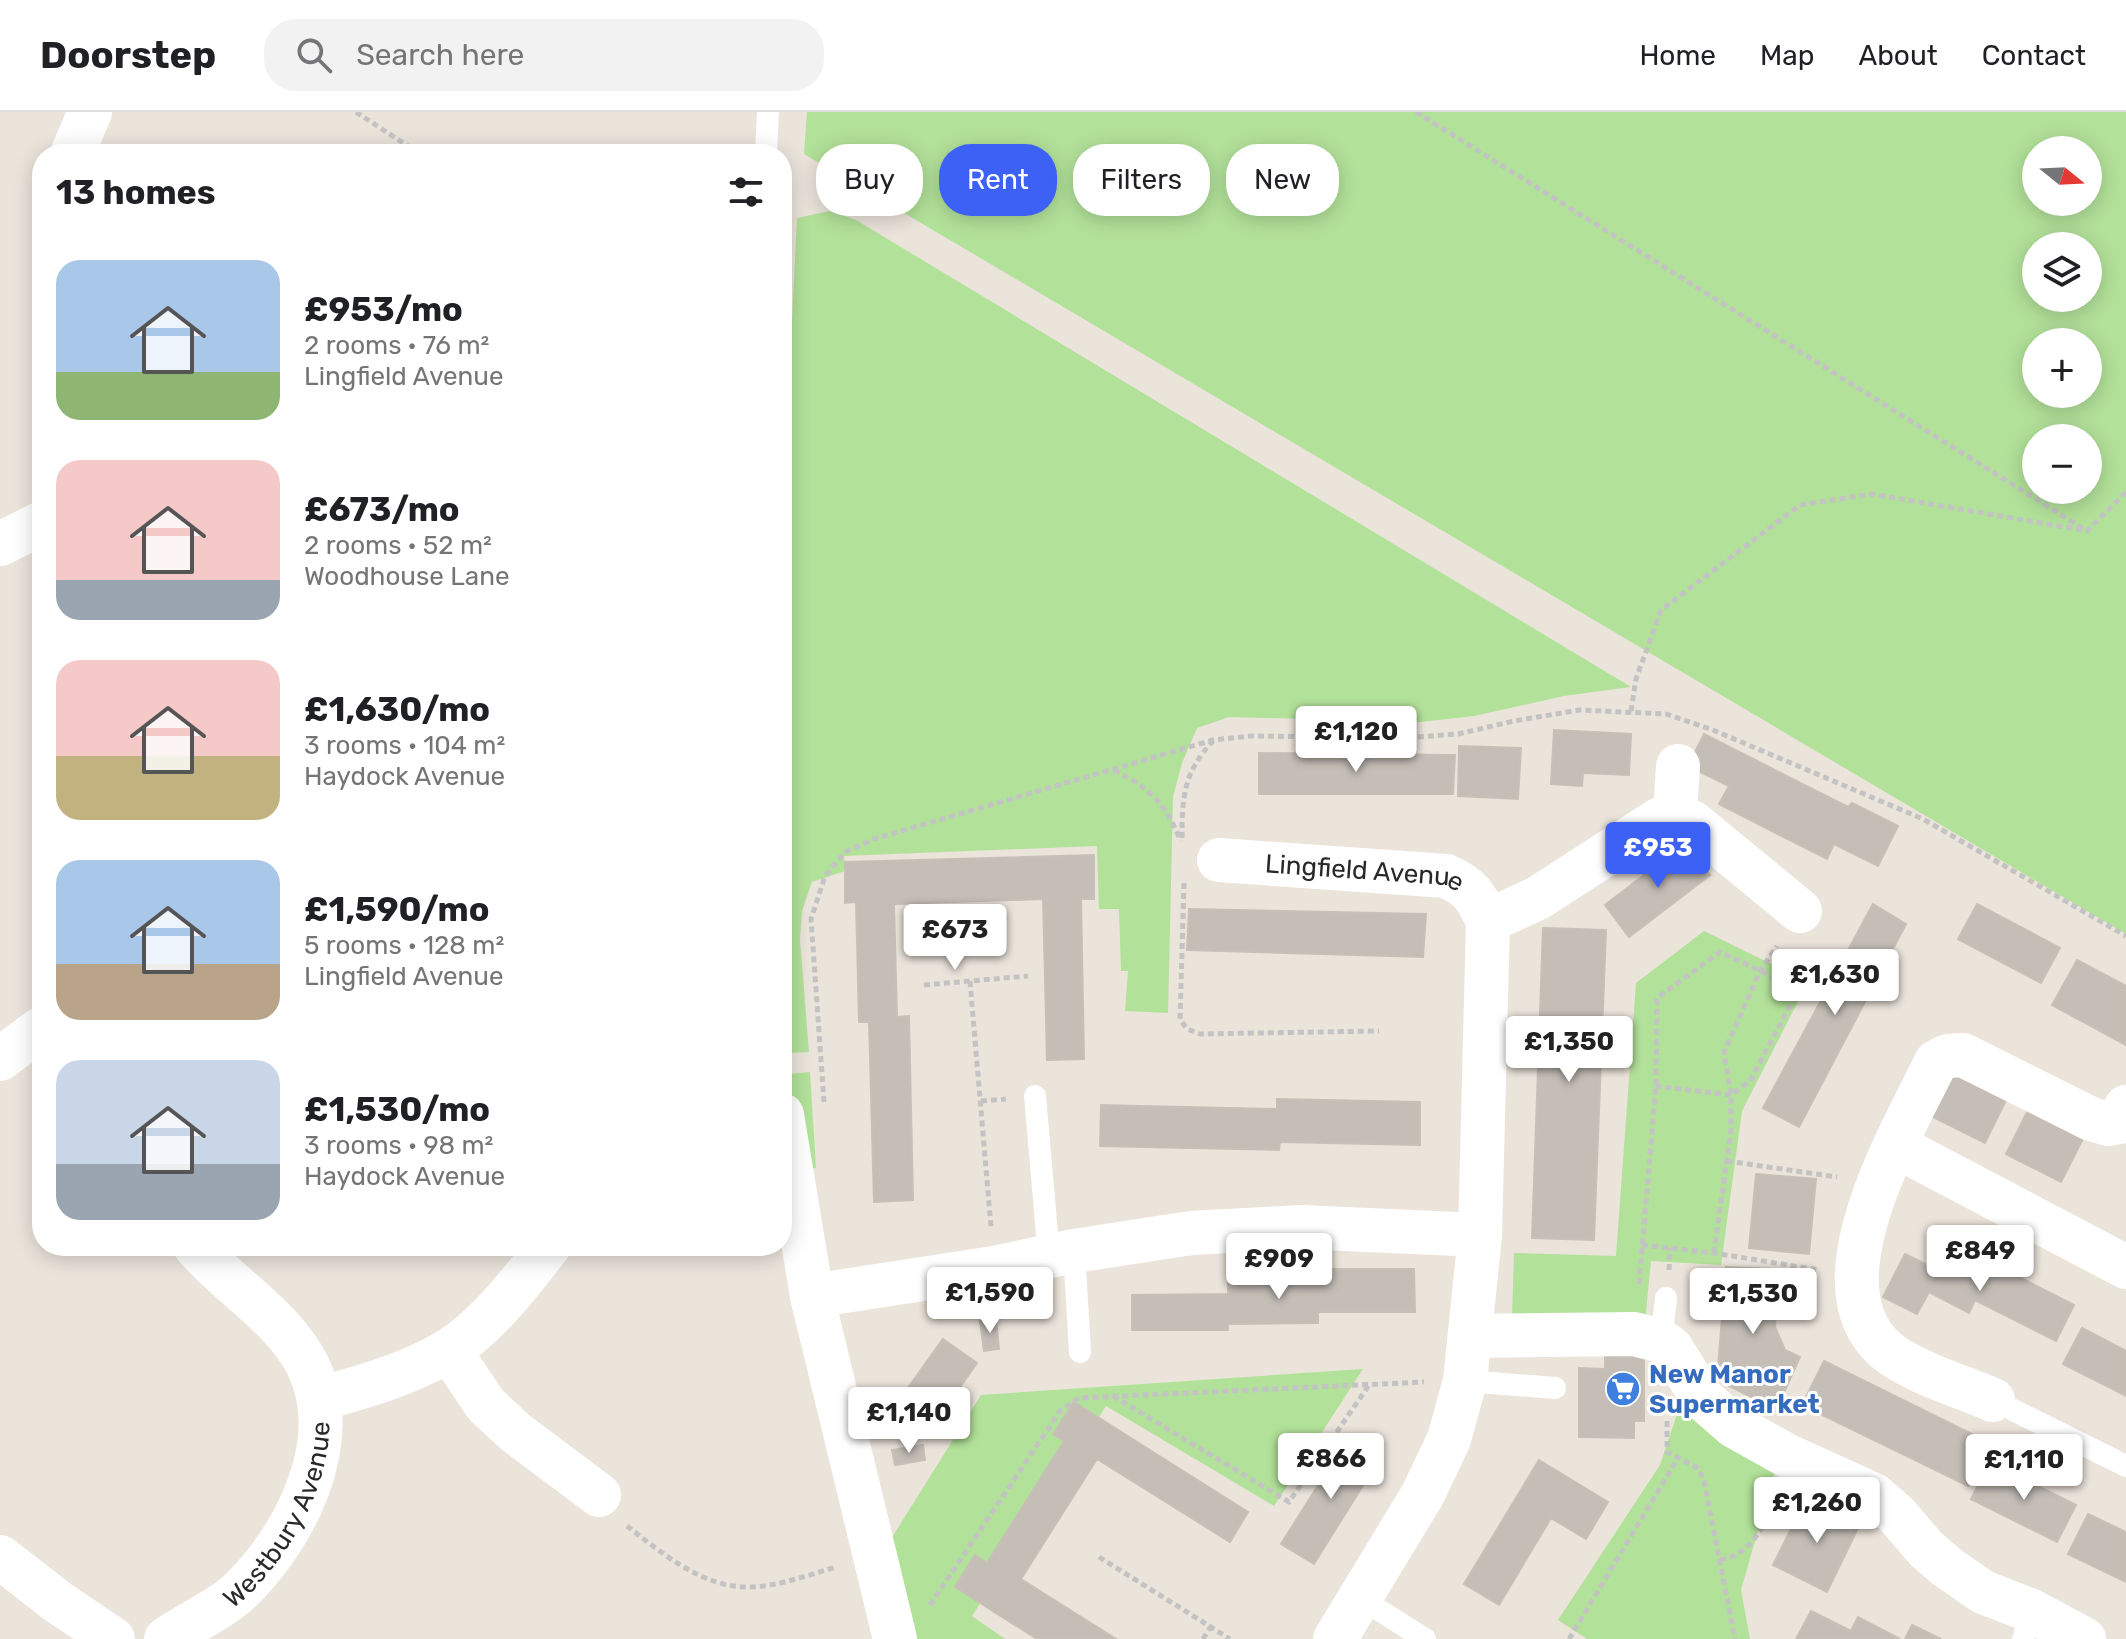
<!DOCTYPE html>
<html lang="en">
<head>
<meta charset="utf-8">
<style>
	body { margin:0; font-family:Rubik,sans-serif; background:#f2f2f2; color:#202124; height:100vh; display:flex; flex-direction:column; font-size:30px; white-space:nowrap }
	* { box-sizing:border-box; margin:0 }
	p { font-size:26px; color:#757577 }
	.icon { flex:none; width:44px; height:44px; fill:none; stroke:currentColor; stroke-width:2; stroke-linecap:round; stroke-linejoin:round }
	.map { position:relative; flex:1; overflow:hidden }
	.details { position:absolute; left:32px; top:32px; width:760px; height:1112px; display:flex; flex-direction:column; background:#fff; border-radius:32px; box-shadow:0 4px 20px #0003 }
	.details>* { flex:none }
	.hud { position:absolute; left:816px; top:32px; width:760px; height:72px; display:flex; gap:16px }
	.needle { width:52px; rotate:108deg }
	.buttons { position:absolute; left:2022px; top:24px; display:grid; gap:16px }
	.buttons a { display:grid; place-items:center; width:80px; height:80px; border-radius:50%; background:#fff; box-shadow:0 4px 20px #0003; font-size:40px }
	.price { position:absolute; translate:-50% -68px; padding:0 18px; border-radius:8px; background:#fff; color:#222; font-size:26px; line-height:52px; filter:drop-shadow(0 2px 4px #0008) }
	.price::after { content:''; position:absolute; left:50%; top:48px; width:24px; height:18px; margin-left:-12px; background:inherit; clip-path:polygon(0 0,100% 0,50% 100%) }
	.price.selected { background:#3e61f5; color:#fff }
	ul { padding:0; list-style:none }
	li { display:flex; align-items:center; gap:24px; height:200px; padding:0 24px }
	li span { display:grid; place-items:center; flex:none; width:224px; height:160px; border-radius:24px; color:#555 }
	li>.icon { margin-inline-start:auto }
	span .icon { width:96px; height:96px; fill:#fffc; stroke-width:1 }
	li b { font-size:34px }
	h2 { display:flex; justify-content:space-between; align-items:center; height:96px; padding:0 24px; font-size:34px }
	.chip { padding:0 28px; border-radius:32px; background:#fff; box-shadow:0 4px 20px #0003; font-size:28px; line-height:72px }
	.chip.selected { background:#3e61f5; color:#fff }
	header { display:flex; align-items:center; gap:48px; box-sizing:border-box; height:112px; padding:0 40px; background:#fff; border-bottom:2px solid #e0e0e0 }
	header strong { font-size:38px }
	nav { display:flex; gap:44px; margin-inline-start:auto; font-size:28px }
	.search { width:560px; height:72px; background:#f2f2f2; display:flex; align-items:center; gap:20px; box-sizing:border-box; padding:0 28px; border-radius:32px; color:#757577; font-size:30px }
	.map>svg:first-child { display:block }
</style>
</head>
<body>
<header>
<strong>Doorstep</strong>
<div class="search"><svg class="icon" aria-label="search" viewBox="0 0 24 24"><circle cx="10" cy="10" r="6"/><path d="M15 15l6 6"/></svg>Search here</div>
<nav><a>Home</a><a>Map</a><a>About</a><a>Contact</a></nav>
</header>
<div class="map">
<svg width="2126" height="1527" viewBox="0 0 2126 1527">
	<rect width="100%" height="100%" fill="#ebe4db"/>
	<path fill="#b2e199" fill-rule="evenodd" d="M 807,0 L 2126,0 L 2126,822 L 804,42 ZM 2088,38 L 2088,90 L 2036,90 L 2036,38 ZM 2088,134 L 2088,186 L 2036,186 L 2036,134 ZM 2036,230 L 2088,230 L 2088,282 L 2036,282 ZM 2088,326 L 2088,378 L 2036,378 L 2036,326 Z
		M 830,99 L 856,108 L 1631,575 L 1564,584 L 1474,604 L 1420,610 L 1229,605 L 1197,616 L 1182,651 L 1173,685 L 1168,901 L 1125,899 L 1128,859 L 1121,859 L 1119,797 L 1099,797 L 1097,734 L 844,744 L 845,759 L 812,770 L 802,799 L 800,827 L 809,940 L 787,941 L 782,887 L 782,417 L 797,106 Z
		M 1704,819 L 1808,870 L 1742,999 L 1721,1153 L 1651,1149 L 1645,1210 L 1512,1205 L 1514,1141 L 1616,1144 L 1636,871 Z
		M 810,960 L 816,1056 L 803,1058 L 788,962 Z
		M 1363,1257 L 1274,1394 L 1106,1294 L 972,1504 L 1005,1527 L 915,1527 L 891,1427 L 981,1283 Z
		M 1683,1284 L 1777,1352 L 1741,1478 L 1750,1527 L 1587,1527 L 1558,1508 L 1660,1353 Z"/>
	<path fill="#c4beb7" stroke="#c7c0b5" stroke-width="2" d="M 1554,618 L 1631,622 L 1629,663 L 1583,661 L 1582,674 L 1551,672 Z
		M 1704,622 L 1848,695 L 1852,691 L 1898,714 L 1878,754 L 1834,732 L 1827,747 L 1719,692 L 1729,674 L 1688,654 Z
		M 1459,634 L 1521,636 L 1518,687 L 1458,684 Z
		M 1259,641 L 1455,643 L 1453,682 L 1259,682 Z
		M 1686,731 L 1710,763 L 1629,825 L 1605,793 Z
		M 1094,743 L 1094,787 L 1081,787 L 1084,947 L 1047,948 L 1043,787 L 894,792 L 897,905 L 909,904 L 913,1088 L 874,1090 L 869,910 L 859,910 L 856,790 L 845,791 L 845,750 Z
		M 1873,792 L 1906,812 L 1799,1015 L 1763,996 Z
		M 1977,792 L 2060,836 L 2041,871 L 1958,827 Z
		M 1189,797 L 1426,802 L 1423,845 L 1187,838 Z
		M 1543,816 L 1606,818 L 1594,1128 L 1532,1126 Z
		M 2077,848 L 2126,874 L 2126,933 L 2052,893 Z
		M 1953,956 L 2008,984 L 1985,1031 L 1929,1003 Z
		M 1277,987 L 1420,990 L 1420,1033 L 1280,1030 L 1279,1038 L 1100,1034 L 1101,993 L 1277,997 Z
		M 2030,994 L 2085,1023 L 2061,1070 L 2006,1042 Z
		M 1756,1062 L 1816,1067 L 1809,1142 L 1749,1136 Z
		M 1905,1142 L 1941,1160 L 1948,1146 L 1981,1163 L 1988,1149 L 2074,1193 L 2056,1229 L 1975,1188 L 1969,1201 L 1929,1180 L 1917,1202 L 1883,1185 Z
		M 1726,1155 L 1776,1157 L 1772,1196 L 1776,1197 L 1775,1215 L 1785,1238 L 1800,1245 L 1779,1292 L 1764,1285 L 1761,1290 L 1729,1274 L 1731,1266 L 1724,1266 L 1725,1257 L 1718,1256 Z
		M 1318,1157 L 1414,1157 L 1415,1200 L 1318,1200 L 1318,1211 L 1228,1212 L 1228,1218 L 1132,1218 L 1132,1183 L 1228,1182 L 1228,1171 L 1318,1171 Z
		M 996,1207 L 999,1237 L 984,1239 L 980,1209 Z
		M 2082,1216 L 2126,1239 L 2126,1284 L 2063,1252 Z
		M 943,1227 L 977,1251 L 925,1325 L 890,1301 Z
		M 1605,1244 L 1644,1244 L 1644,1309 L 1634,1309 L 1634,1326 L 1579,1325 L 1579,1256 L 1605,1257 Z
		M 1824,1249 L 1990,1331 L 1968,1374 L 1802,1293 Z
		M 1074,1290 L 1248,1400 L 1230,1430 L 1097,1347 L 1021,1467 L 1116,1527 L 1037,1527 L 955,1475 L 975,1443 L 987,1451 L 1064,1329 L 1053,1322 Z
		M 1348,1326 L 1380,1346 L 1314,1452 L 1281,1432 Z
		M 923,1333 L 925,1348 L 895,1353 L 892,1338 Z
		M 1539,1348 L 1608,1390 L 1586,1427 L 1551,1406 L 1499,1493 L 1464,1472 Z
		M 1990,1350 L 2076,1393 L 2057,1430 L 1971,1387 Z
		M 1807,1385 L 1860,1412 L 1827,1480 L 1773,1453 Z
		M 2088,1402 L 2126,1420 L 2126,1470 L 2068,1442 Z
		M 1811,1499 L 1851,1519 L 1858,1505 L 1900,1527 L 1796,1527 Z
		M 1912,1513 L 1941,1527 L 1905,1527 Z"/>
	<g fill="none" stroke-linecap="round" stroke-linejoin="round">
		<path stroke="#c3c3c3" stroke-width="5" stroke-dasharray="6 4" stroke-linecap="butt" d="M 356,0 L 420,42
			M 1416,0 L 2087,419 L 2126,380
			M 1631,599 L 1636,567 L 1661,498 L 1800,393 L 1872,382 L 2082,418
			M 1114,658 C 1152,678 1163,689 1181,729
			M 1182,726 C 1182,684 1184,660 1213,629
			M 1184,771 L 1180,907 L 1187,917 L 1200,922 L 1379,919
			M 970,869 L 991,1115
			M 924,873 L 1028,864
			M 981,989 L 1006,987
			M 824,990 L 811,807 L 825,764 L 845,740 L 874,727 L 1213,628 L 1251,624 L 1403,626 L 1458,622 L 1514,609 L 1579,598 L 1666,602 L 1713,618 L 1923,707 L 2126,824
			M 1727,1049 L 1837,1065
			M 1642,1133 L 1714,1141 L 1819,1158
			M 1714,1141 L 1731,1018 L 1731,983 L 1724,940 L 1760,859 L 1777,834
			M 1669,1158 L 1670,1136
			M 1639,1172 L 1656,974 L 1657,886 L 1720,840 L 1799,877 L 1750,969 L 1731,983 L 1656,974
			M 1113,1284 L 1289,1390 L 1369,1273
			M 1667,1309 L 1667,1340 L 1698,1356 L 1704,1369 L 1735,1527
			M 627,1414 C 663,1442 704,1477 752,1475 C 780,1474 810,1462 837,1455
			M 1099,1445 L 1230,1527
			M 1720,1448 C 1753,1442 1766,1412 1774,1382
			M 930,1493 L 1060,1299 L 1079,1286 L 1424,1270
			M 1203,1527 L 1211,1514
			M 1569,1527 L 1678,1346"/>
		<path stroke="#fff" stroke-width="22" d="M 766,42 L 768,0
			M 1035,984 L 1049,1145
			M 1074,1139 L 1080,1240
			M 1661,1229 L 1666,1186
			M 1465,1269 L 1555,1276
			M 1993,1288 L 2126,1354
			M 1360,1486 L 1425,1527
			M 2023,1527 L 2032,1499"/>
		<g stroke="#fff" stroke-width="44">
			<path d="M 72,42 L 90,0"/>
			<path d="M 0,432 L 42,411"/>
			<path d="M 1675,703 L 1678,654"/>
			<path id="s1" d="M 1219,748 L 1446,764 C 1471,775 1476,784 1488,809 L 1480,1123 L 1465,1269 L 1449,1327 L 1423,1382 L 1335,1527"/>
			<path d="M 1488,809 L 1538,786 L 1660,707 L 1675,703 L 1692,710 L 1800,799"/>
			<path d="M 0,947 L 42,916"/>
			<path d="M 782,1003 L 812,1184 L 895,1527"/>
			<path d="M 1896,1034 L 2126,1155"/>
			<path d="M 812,1184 L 994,1156 L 1074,1139 L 1191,1121 L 1301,1115 L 1480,1123"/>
			<path d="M 1471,1224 L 1634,1222 L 1661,1229 L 1671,1236 L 1703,1287 L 1734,1314 L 1786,1343 L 1874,1383 L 1897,1403 L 1926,1437 L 1947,1455 L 1983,1480 L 2032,1499 L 2084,1527"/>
			<path d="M 449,1238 L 486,1293 L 515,1320 L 599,1383"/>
			<path d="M 319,1287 C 363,1275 406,1263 446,1240 C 486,1216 521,1170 549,1134"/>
			<path d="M 1993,1288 C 1961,1274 1913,1260 1887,1239 C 1809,1174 1903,1019 1936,950 L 1948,944 L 1963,943 L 2091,1007 L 2108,1012 L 2119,1010 L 2126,995"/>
			<path d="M 0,1445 L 58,1490 L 113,1527"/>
			<path id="s2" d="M 166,1527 C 190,1510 221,1498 243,1476 C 296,1423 344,1329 308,1254 C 283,1204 230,1175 195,1134"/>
		</g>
	</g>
	<defs>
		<g id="supermarket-disc" transform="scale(1.8)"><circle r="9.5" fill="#3f7fe0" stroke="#fff"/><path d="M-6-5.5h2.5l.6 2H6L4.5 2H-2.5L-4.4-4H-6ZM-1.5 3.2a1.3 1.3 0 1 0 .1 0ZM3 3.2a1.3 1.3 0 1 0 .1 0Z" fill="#fff"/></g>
	</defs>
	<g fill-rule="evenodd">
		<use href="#supermarket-disc" x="1623" y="1277"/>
	</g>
	<g text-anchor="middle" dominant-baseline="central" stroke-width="6" stroke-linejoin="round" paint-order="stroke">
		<g font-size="26" fill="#292929" stroke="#fff">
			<text stroke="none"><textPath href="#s1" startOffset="146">Lingfield Avenue</textPath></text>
			<text stroke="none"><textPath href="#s2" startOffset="176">Westbury Avenue</textPath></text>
		</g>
		<g font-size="26" font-weight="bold" fill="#366cbe" stroke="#fff" text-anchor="start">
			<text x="1649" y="1262">New Manor<tspan x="1649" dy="30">Supermarket</tspan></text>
		</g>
	</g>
</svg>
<div class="buttons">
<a><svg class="needle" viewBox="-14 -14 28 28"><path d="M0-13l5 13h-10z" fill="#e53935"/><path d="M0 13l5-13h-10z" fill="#757577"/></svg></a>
<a><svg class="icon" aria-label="layers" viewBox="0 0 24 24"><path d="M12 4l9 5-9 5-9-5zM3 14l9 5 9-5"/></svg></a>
<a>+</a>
<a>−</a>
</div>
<b class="price" style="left:1356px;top:662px">£1,120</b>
<b class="price selected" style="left:1658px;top:778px">£953</b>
<b class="price" style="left:955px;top:860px">£673</b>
<b class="price" style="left:1835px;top:905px">£1,630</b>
<b class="price" style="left:1569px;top:972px">£1,350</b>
<b class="price" style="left:1980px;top:1181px">£849</b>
<b class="price" style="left:1279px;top:1189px">£909</b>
<b class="price" style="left:990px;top:1223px">£1,590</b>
<b class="price" style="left:1753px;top:1224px">£1,530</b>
<b class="price" style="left:909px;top:1343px">£1,140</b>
<b class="price" style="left:1331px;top:1389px">£866</b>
<b class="price" style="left:2024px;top:1390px">£1,110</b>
<b class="price" style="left:1817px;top:1433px">£1,260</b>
<div class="hud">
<a class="chip">Buy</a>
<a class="chip selected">Rent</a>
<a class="chip">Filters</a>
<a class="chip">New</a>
</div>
<section class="details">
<h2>13 homes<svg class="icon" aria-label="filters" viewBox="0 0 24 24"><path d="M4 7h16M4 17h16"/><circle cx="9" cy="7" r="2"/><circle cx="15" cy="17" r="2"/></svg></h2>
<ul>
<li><span style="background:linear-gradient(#a9c7e8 70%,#8fb573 0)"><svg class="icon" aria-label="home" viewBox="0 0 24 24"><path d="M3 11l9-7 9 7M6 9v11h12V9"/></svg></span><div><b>£953/mo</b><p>2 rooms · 76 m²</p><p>Lingfield Avenue</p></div></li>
<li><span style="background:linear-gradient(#f6c9c9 75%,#9aa5b1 0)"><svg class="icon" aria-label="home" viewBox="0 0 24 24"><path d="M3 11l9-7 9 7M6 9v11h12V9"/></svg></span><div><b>£673/mo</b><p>2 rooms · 52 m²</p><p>Woodhouse Lane</p></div></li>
<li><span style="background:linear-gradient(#f6c9c9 60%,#c2b280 0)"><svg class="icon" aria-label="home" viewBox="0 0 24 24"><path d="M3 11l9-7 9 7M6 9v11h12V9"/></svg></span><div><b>£1,630/mo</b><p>3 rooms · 104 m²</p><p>Haydock Avenue</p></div></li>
<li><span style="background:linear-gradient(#a9c7e8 65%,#b9a48a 0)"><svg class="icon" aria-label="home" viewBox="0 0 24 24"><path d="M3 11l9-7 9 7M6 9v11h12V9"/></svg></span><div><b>£1,590/mo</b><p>5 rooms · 128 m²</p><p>Lingfield Avenue</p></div></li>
<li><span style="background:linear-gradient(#c9d6e8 65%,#9aa5b1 0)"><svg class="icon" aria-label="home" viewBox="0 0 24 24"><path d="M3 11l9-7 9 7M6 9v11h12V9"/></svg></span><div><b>£1,530/mo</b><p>3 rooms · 98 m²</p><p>Haydock Avenue</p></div></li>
</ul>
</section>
</div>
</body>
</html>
